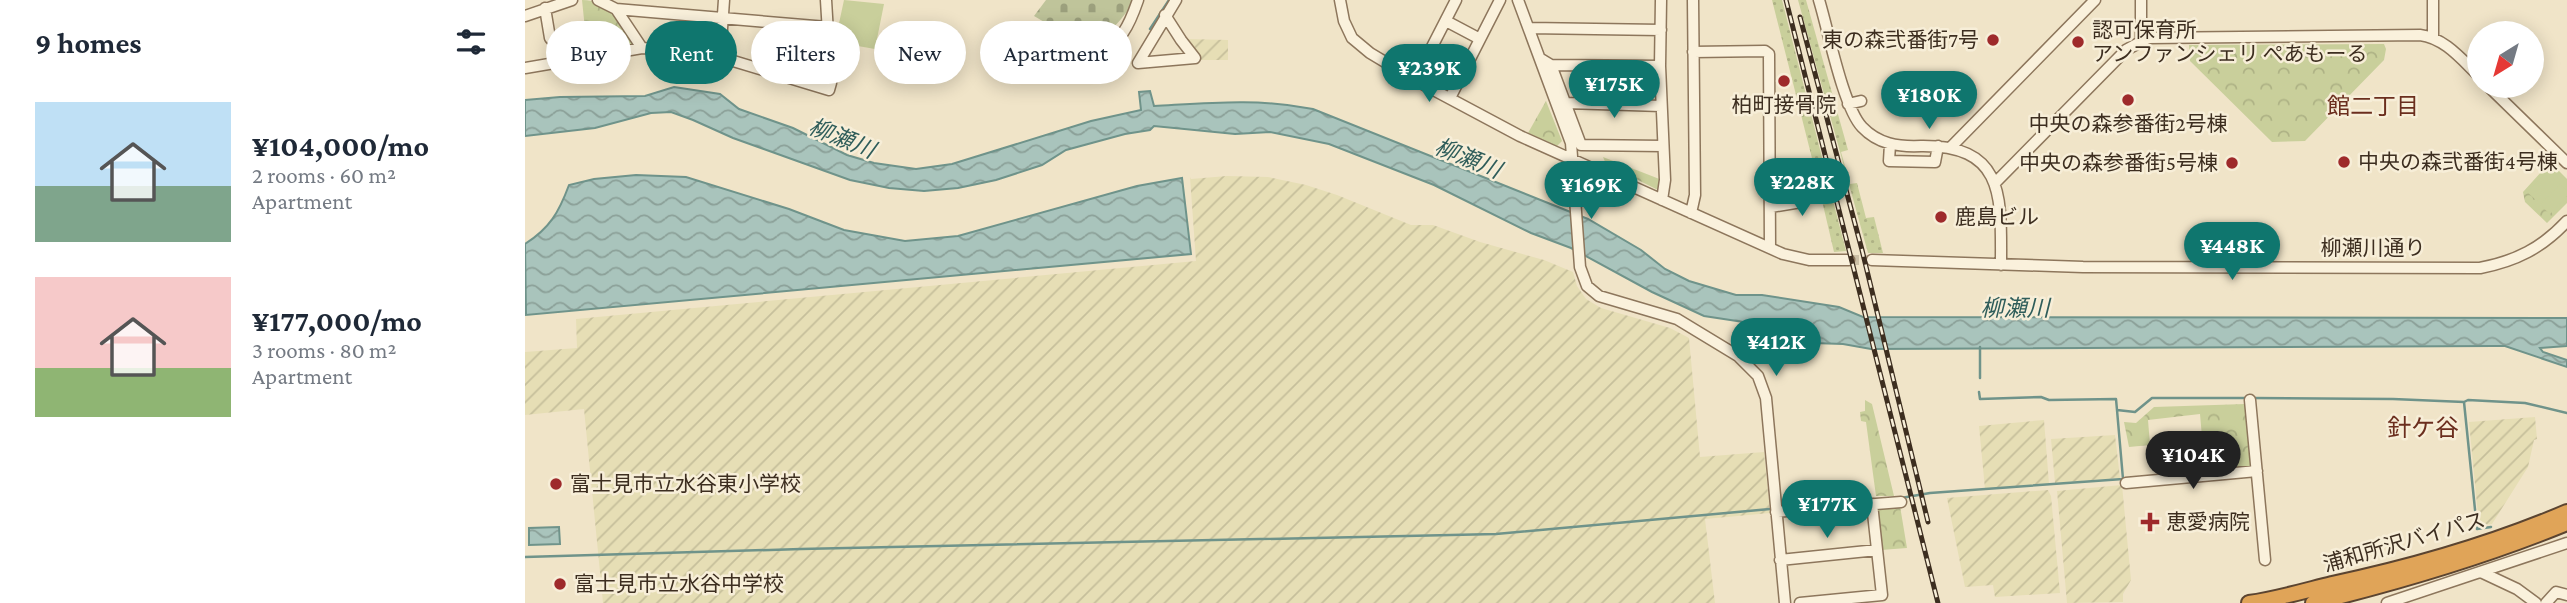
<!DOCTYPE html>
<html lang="en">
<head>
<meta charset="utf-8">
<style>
	body { margin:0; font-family:"Crimson Pro","Noto Sans JP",serif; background:#f6f6f7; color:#1f2937; height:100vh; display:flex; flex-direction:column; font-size:26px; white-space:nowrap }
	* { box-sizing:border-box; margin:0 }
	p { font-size:23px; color:#747a83 }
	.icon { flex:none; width:38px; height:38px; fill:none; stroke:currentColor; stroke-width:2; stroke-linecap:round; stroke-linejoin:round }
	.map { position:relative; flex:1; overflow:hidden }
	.details { display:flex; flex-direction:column; background:#fff; width:525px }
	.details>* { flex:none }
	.banner { position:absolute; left:21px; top:21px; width:665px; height:63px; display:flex; gap:14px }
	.needle { width:46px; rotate:217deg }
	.buttons { position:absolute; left:1942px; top:21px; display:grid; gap:14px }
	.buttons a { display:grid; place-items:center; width:77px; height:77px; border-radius:50%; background:#fff; box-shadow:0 4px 18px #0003; font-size:35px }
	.price { position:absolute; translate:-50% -60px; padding:0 16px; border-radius:24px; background:#0f766e; color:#fff; font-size:23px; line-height:46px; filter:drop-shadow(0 2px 4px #0008) }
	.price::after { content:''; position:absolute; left:50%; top:42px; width:21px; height:16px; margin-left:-10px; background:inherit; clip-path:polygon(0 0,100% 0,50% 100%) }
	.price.on { background:#222; color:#fff }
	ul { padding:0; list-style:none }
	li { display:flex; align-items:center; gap:21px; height:175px; padding:0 35px }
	li span { display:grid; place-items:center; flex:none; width:196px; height:140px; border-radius:0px; color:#555 }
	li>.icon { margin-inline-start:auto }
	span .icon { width:84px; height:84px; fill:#fffc; stroke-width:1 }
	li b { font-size:30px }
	h2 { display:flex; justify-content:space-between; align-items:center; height:84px; padding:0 35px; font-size:30px }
	.chip { padding:0 24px; border-radius:32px; background:#fff; box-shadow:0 4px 18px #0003; font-size:24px; line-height:63px }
	.chip.on { background:#0f766e; color:#fff }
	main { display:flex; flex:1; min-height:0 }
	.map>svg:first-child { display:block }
</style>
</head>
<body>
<main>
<section class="details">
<h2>9 homes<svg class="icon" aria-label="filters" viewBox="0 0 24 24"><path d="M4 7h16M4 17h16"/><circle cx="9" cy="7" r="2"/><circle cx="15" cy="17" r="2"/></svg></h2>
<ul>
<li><span style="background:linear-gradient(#bfe0f5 60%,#7fa58c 0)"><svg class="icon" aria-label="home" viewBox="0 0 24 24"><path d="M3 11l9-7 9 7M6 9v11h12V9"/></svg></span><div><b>¥104,000/mo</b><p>2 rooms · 60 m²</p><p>Apartment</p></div></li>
<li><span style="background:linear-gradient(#f6c9c9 65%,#8fb573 0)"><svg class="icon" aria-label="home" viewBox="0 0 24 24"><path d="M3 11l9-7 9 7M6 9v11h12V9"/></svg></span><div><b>¥177,000/mo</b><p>3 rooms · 80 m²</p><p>Apartment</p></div></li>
</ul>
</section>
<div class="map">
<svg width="2042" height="603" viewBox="0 0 2042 603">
	<defs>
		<pattern id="farmland-furrows" width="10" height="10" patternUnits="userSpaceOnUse" patternTransform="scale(1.75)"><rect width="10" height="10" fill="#e6deb5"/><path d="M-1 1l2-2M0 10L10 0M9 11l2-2" fill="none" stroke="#c6bf9b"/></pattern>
		<pattern id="grass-dots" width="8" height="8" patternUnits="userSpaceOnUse" patternTransform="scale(1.75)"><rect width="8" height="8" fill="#c9cf9b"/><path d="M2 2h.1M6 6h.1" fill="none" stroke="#aeb285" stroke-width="1.8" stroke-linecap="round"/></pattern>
		<pattern id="cemetery-stones" width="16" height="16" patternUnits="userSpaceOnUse" patternTransform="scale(1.75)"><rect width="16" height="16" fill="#bfc49a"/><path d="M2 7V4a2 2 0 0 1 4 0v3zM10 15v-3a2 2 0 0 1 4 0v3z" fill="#9ca07d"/></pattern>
		<pattern id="park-crowns" width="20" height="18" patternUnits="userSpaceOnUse" patternTransform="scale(1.75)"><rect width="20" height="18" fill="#c9cf9b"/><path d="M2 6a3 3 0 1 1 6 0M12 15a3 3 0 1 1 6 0" fill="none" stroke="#aeb285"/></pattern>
		<pattern id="water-waves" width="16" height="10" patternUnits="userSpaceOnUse" patternTransform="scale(1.75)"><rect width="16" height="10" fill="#a9c4bc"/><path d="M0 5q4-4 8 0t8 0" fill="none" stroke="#8ba098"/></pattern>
	</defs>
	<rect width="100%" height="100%" fill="#f0e4c8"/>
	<path fill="url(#farmland-furrows)" d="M 661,39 L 703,40 L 703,60 L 675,60 L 663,48 Z
		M 702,176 L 743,177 L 781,185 L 812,195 L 886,225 L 908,225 L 955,242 L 1019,260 L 1048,272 L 1052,286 L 1061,299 L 1076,308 L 1145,328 L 1164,338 L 1175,457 L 1239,452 L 1245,513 L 1180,519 L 1190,603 L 78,603 L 59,409 L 0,415 L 0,352 L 52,348 L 51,319 L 671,261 L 665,177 L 666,179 Z
		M 2010,417 L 2012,439 L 2009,440 L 2003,467 L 1967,524 L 1954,525 L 1944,422 Z
		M 1519,420 L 1524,484 L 1460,489 L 1454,426 Z
		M 1590,435 L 1595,478 L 1530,483 L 1526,439 Z
		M 1597,485 L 1606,580 L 1598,594 L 1598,602 L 1542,603 L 1532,491 Z
		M 1523,490 L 1526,496 L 1535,593 L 1470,597 L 1468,585 L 1440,587 L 1422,498 Z"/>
	<path fill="url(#grass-dots)" d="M 1247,0 L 1257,0 L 1303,181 L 1293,182 Z
		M 1273,0 L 1281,0 L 1323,150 L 1316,152 L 1325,184 L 1332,183 L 1341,218 L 1349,217 L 1358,253 L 1343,253 Z
		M 1305,189 L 1321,251 L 1309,252 L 1295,192 Z"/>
	<path fill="url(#cemetery-stones)" d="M 521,0 L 608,0 C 601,18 579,38 562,47 L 509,16 Z"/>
	<path fill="url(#park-crowns)" d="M 57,0 C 84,0 97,24 112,44 L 93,51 L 92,38 L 61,39 Z
		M 1859,44 L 1861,49 L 1859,60 L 1780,141 L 1747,142 L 1665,61 L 1664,45 Z
		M 1021,101 L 1037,141 L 1032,146 L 1003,133 Z
		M 1078,157 L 1137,180 L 1137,187 L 1133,190 L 1081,164 Z
		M 2025,162 L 2042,179 L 2042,203 L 2022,223 L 2000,202 L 1998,192 Z
		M 1340,400 L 1347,404 L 1369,496 L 1351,496 L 1341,422 L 1336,421 L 1335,412 L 1340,411 Z
		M 1720,404 L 1728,468 L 1680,472 L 1675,414 L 1623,420 L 1625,445 L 1604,447 L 1599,422 L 1611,423 L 1629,407 Z
		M 1354,506 L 1375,506 L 1382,548 L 1356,550 L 1352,509 Z"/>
	<path fill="#c9cf9b" d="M 319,0 L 359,4 L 350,49 L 310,42 Z
		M 2022,172 L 2032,181 L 2012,201 L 2002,192 Z
		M 2035,184 L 2042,191 L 2042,196 L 2025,214 L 2015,205 Z"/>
	<path fill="url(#water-waves)" stroke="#6f938a" stroke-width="2" d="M 149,87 L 195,94 L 214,109 L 268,128 L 322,155 L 349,163 L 391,169 L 427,164 L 566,121 L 616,110 L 614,92 L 625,91 L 629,106 C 684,103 733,98 788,109 L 1063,219 L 1116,250 L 1140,269 L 1164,281 L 1211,295 L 1237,295 L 1314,307 L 1338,317 L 2042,318 L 2042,346 L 2015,348 L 2018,352 L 2042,360 L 2042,367 L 1980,346 L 1969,346 L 1346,349 L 1318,344 L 1288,343 L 1254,334 L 1225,323 L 1179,316 L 1127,292 L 1046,248 L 1006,233 L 909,185 L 804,144 L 745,132 L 710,134 L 629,126 L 625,130 L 600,134 L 541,150 L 517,165 L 471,180 L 433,188 L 399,191 L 364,188 L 325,180 L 208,138 L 168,120 L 146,112 L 126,113 L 70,128 L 0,136 L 0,100 L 35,97 L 120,96 Z
		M 111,175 L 161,177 L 264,209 L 319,230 L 380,241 L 433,236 L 612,186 L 657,178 L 666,254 L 1,315 L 0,244 C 25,228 34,212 44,185 L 69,179 Z
		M 34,527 L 35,544 L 4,545 L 4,528 Z"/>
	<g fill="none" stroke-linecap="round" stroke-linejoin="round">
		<path stroke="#6f938a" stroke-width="2.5" d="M 625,29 L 644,0
			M 1455,378 L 1455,347
			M 1454,392 L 1455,399 L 1516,397 L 1524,400 L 1591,399 L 1592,410
			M 1728,398 L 1868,399 L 1939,402 L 1952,529 L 1966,527
			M 1939,402 L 1943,400 L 2000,403 L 2042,413
			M 1376,498 L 1405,493 L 1598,479 L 1592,410 L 1610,412 L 1627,398 L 1722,398
			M 1324,501 L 1349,499
			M 0,557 L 276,549 L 971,534 L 1245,509"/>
		<path stroke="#ccc0a6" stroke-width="10" stroke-dasharray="10 5" stroke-linecap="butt" d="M 1324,260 L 1347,260"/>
		<g stroke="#8d765c" stroke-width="13">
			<path id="minor" d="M 73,0 L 91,9 L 302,27
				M 815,0 L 819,21 L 827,38 L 845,53 L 890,80 L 995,136 L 1258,254 L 1284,260 L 1324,260
				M 993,0 L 1046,143 L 1055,267 L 1062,286 L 1074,296 L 1152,319 L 1213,356 L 1233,376 L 1241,398 L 1260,603
				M 1136,0 L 1135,66 L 1140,180 L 1137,200
				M 1294,0 C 1303,29 1318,107 1337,127 C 1353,144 1373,147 1396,146 C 1481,145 1476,198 1476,265
				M 1616,0 L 1616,41
				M 1908,0 L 1908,36
				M 20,8 L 25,38 L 46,61
				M 91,9 L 117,48
				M 640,15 L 656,40 L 670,58 L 613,63 L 651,0
				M 0,16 L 47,0
				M 921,21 L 955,39
				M 1004,28 L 1136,30
				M 1168,52 L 1240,51 L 1244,54 L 1245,248
				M 195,57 L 199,0
				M 572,57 C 597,39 603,29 613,0
				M 1016,59 L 1026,65 L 1056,145 L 1138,146
				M 1026,65 L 1135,66
				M 0,68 L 117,48 L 159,51 L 195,57 L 304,90 L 306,83 L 301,0
				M 255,74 L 261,24
				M 890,80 L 931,0
				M 1963,86 L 2042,163
				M 925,98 L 975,0
				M 1042,103 L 1136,106
				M 1323,104 L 1336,101
				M 1365,144 L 1364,161 L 1410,162 L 1413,146
				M 1426,147 L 1570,0
				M 1470,183 L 1601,50 L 1623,38 L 1895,35 C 1920,38 1937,60 1955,77
				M 1246,186 L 1276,184 L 1280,197 L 1276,202 L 1246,207
				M 1166,213 L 1170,195 L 1168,0
				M 1347,260 L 1558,267 L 1955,268 C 1991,261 2017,248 2042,221
				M 1725,400 L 1740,560
				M 1601,483 L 1732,471
				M 1251,512 L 1376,502
				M 1255,560 L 1352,550
				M 1958,573 L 1992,589 L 2011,603
				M 1275,603 L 1357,595 L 1347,504
				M 1862,603 L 2042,543
				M 2021,603 L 2031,592 L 2042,595"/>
		</g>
		<g stroke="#5b4430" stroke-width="18">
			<path id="highway" d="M 1724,603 C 1752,599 1779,591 1807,584 C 1887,567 1967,544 2042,512
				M 1788,603 C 1874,582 1959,557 2042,523"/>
		</g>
		<use href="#minor" stroke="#faf1dc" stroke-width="10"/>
		<use href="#highway" stroke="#e0a458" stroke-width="14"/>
		<g stroke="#3d2e20" stroke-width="5">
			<path id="rail" d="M 1261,0 L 1413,603
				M 1275,17 L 1337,250 L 1403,522"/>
		</g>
		<use href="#rail" stroke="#f7eed8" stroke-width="2.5" stroke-dasharray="8" stroke-linecap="butt"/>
	</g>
	<g fill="#9e2a2b" stroke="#f7eed8" stroke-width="2.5">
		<circle cx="1468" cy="40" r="7"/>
		<circle cx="1553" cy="42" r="7"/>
		<circle cx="1259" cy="81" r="7"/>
		<circle cx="1603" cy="100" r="7"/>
		<circle cx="1819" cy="162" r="7"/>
		<circle cx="1707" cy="163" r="7"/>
		<circle cx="1416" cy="217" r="7"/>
		<circle cx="31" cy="484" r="7"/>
		<path d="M1621.5 511.5h7v7h7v7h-7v7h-7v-7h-7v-7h7z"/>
		<circle cx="35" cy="584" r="7"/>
	</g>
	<g text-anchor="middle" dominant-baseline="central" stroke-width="5" stroke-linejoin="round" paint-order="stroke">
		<g font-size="21" fill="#3d2e20" stroke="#f7eed8" text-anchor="start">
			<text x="1567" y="30">認可保育所<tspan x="1567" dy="24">アンファンシェリ ぺあもーる</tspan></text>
			<text x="1454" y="40" text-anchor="end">東の森弐番街7号</text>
			<text x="1259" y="105" text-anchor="middle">柏町接骨院</text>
			<text x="1603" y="124" text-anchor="middle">中央の森参番街2号棟</text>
			<text x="1833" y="162">中央の森弐番街4号棟</text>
			<text x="1693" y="163" text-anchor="end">中央の森参番街5号棟</text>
			<text x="1430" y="217">鹿島ビル</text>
			<text x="45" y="484">富士見市立水谷東小学校</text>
			<text x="1641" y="522">恵愛病院</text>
			<text x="49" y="584">富士見市立水谷中学校</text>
		</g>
		<g font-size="21" fill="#3d2e20" stroke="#f7eed8">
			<text x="1848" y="248">柳瀬川通り</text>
			<text transform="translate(1879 542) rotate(-16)">浦和所沢バイパス</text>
		</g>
		<g font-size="23" fill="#6b2e1e" stroke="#f7eed8">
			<text x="1848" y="106">館二丁目</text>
		</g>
		<g font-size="23" font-style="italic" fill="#2f5d5a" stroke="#f7eed8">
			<text transform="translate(317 138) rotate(22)">柳瀬川</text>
			<text transform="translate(943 158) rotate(22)">柳瀬川</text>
			<text x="1490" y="308">柳瀬川</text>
		</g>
		<g font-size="24" fill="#6b2e1e" stroke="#f7eed8">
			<text x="1898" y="427">針ケ谷</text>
		</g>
	</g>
</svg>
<div class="buttons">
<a><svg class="needle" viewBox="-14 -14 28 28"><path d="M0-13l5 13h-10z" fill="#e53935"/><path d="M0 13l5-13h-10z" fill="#747a83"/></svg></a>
</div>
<b class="price" style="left:904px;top:104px">¥239K</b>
<b class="price" style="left:1089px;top:120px">¥175K</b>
<b class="price" style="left:1404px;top:131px">¥180K</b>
<b class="price" style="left:1277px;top:218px">¥228K</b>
<b class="price" style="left:1066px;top:221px">¥169K</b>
<b class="price" style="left:1707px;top:282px">¥448K</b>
<b class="price" style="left:1251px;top:378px">¥412K</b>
<b class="price on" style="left:1668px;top:491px">¥104K</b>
<b class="price" style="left:1302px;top:540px">¥177K</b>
<div class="banner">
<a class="chip">Buy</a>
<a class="chip on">Rent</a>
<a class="chip">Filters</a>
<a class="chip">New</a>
<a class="chip">Apartment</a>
</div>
</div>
</main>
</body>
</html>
